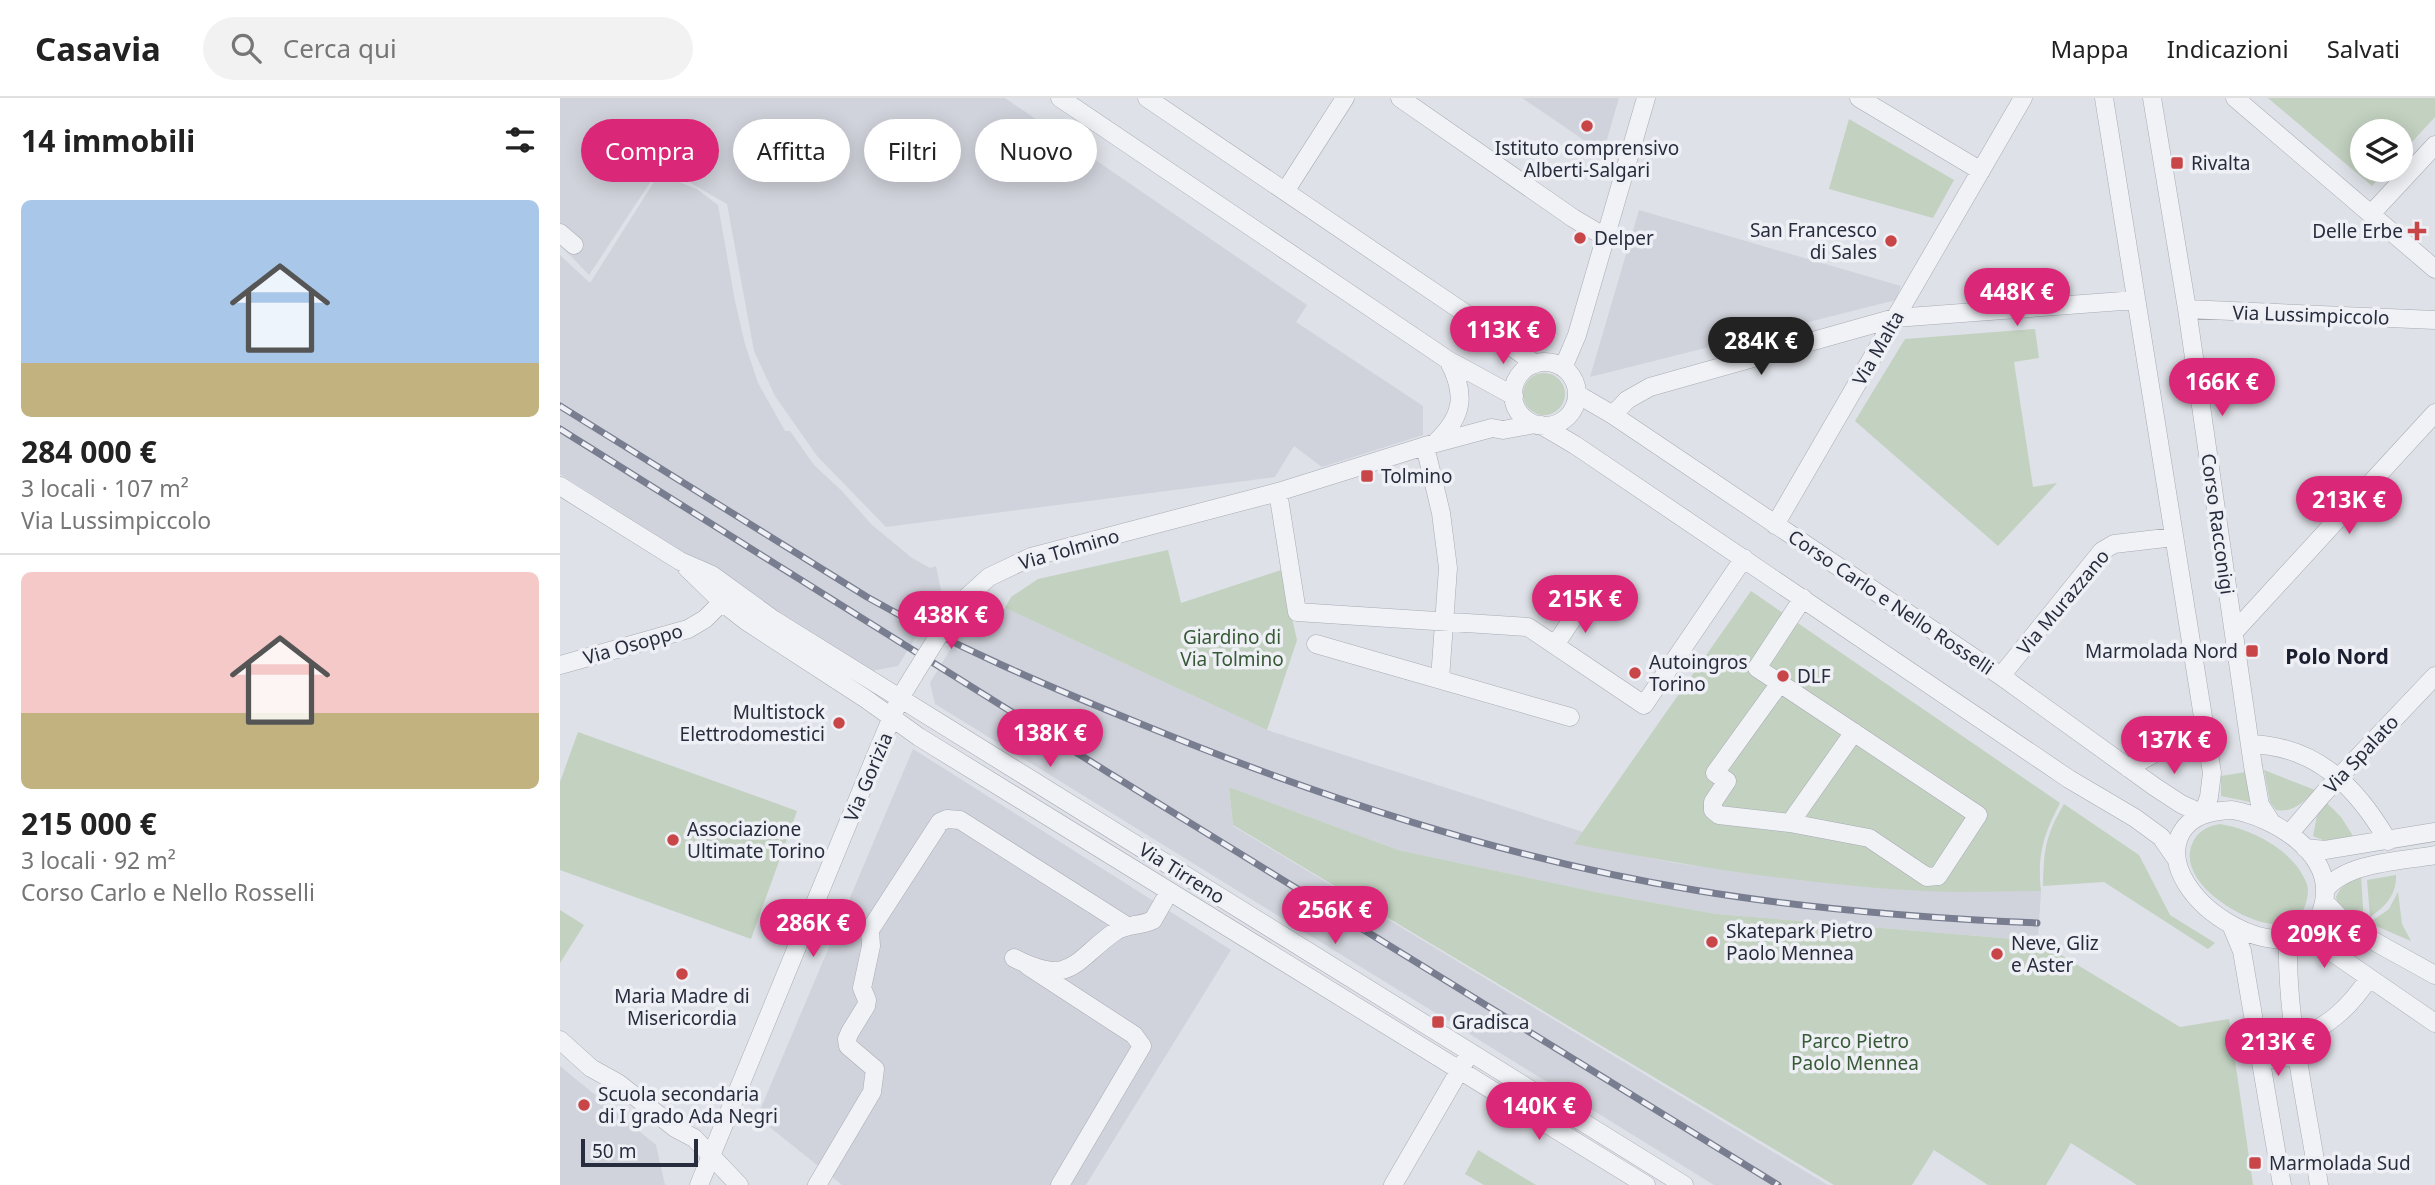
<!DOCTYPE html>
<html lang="it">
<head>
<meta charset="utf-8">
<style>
	body { margin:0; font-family:"Noto Sans",sans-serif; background:#f2f2f2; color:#222; height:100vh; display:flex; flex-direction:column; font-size:26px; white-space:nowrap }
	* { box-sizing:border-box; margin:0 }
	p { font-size:23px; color:#767676 }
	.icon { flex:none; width:38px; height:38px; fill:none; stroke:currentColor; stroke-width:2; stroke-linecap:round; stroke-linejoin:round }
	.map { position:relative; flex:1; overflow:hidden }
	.side { display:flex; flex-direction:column; background:#fff; width:560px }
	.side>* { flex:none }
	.banner { position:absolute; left:21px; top:21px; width:665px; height:63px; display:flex; gap:14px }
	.tools { position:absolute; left:1790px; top:21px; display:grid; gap:14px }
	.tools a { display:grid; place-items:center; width:63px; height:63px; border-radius:50%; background:#fff; box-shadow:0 4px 18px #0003; font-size:35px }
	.scale { position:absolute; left:21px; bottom:18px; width:117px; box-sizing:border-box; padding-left:7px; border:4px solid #282d3e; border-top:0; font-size:19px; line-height:24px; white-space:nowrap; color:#282d3e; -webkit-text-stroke:5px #eef0f5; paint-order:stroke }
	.price { position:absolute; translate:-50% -60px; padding:0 16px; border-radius:24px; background:#db2777; color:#fff; font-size:23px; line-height:46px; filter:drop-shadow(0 2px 4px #0008) }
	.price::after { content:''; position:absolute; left:50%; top:42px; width:21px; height:16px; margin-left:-10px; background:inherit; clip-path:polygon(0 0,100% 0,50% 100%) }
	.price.current { background:#222; color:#fff }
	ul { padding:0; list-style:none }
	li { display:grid; align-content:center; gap:14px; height:371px; padding:0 21px }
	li+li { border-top:2px solid #e0e0e0 }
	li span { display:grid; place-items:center; height:217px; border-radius:10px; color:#555 }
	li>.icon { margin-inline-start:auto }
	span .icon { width:126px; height:126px; fill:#fffc; stroke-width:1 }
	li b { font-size:30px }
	h2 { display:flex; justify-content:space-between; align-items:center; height:84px; padding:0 21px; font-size:30px }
	.pill { padding:0 24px; border-radius:32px; background:#fff; box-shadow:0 4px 18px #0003; font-size:24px; line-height:63px }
	.pill.current { background:#db2777; color:#fff }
	header { display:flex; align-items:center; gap:42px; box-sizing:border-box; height:98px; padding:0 35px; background:#fff; border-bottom:2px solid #e0e0e0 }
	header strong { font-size:33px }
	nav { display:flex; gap:38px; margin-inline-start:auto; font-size:24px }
	.search { width:490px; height:63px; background:#f2f2f2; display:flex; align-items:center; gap:18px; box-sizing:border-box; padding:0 24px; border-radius:38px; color:#767676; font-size:26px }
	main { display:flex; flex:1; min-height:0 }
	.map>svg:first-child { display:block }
</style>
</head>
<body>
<header>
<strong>Casavia</strong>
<div class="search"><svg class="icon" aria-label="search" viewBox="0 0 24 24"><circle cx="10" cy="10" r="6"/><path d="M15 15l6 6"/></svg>Cerca qui</div>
<nav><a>Mappa</a><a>Indicazioni</a><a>Salvati</a></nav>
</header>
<main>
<section class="side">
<h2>14 immobili<svg class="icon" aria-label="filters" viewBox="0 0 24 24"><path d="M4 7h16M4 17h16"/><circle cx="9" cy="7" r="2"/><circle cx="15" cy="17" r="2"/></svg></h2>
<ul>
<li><span style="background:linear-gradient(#a9c7e8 75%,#c2b280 0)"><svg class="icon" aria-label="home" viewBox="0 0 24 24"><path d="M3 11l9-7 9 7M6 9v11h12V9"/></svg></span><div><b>284 000 €</b><p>3 locali · 107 m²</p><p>Via Lussimpiccolo</p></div></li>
<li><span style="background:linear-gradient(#f6c9c9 65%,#c2b280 0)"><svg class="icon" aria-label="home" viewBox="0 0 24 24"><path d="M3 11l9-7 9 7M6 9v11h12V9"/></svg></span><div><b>215 000 €</b><p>3 locali · 92 m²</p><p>Corso Carlo e Nello Rosselli</p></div></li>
</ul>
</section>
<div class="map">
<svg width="1875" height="1087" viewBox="0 0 1875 1087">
	<rect width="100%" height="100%" fill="#dee1e7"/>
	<path fill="#d1d3dc" d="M 0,0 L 445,0 L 747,207 L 736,224 L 863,308 L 863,337 L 762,369 L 734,348 L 715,379 L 326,429 L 257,358 L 215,298 L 194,253 L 167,106 L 101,68 L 29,177 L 0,147 Z
		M 962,0 L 1059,0 L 1043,55 Z
		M 99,76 L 137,91 L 158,107 L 175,203 L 185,246 L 198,285 L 225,333 L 230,333 L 254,367 L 282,393 L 312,427 L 352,460 L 370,470 L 376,468 L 382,497 L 338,568 L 311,573 L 0,376 L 0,157 L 30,185 Z
		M 1079,112 L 1341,188 L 1336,202 L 1030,279 Z
		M 445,510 L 707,632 L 1023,734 L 1015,745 L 1115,765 L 1240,782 L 1364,793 L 1481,793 L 1478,843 L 1156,816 L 1040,795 L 838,752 L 669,689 L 673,728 L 1268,1087 L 1154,1087 L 375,606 L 370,585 L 412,515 Z
		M 353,651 L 671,852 L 526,1087 L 282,1087 L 197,1019 Z
		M 0,968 L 96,1047 L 105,1087 L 0,1087 Z"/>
	<path fill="#c2d1c0" d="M 1708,0 L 1875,0 L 1875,19 L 1841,56 L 1841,33 L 1802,33 L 1802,72 L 1826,72 L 1812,88 Z
		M 1289,21 L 1394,82 L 1373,120 L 1269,91 Z
		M 1475,231 L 1479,260 L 1454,264 L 1473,389 L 1497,385 L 1438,448 L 1295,323 L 1345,241 Z
		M963 296a21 21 0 1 1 42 0a21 21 0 1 1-42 0Z
		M 608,452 L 621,505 L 721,472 L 737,542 L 707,632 L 445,510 L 451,499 L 478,481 Z
		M 1191,493 L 1500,705 C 1483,738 1477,757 1481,793 C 1442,793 1402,795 1363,793 C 1246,787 1129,768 1014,746 Z
		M 18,634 L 237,713 L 191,841 L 0,772 L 0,684 Z
		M 1704,672 L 1755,692 C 1744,704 1733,715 1716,712 L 1710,704 Z
		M 1686,674 L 1690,704 L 1661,698 L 1661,678 Z
		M 669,689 L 838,752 L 1040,795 L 1156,816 L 1478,843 L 1620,929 L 1669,921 L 1693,1087 L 1577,1087 L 1511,1045 L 1486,1087 L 1428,1087 L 1374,1052 L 1352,1087 L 1274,1087 L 673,727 Z
		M 1767,705 L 1781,719 L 1793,738 L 1765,743 L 1753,738 L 1757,718 Z
		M 1504,706 L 1579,757 L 1610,817 L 1655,845 L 1648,851 L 1544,784 L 1483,788 C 1484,752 1485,738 1504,706 Z
		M 1660,726 C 1692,731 1733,752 1746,784 C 1749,790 1748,798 1746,805 C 1740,827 1718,829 1698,823 C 1671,815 1618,781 1632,746 C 1637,734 1647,728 1660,726 Z
		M 1836,777 C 1837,796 1825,809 1810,819 L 1807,782 Z
		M 1801,778 L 1804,827 C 1790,822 1779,813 1776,799 C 1781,787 1790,783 1801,778 Z
		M 1838,794 L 1842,826 L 1851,843 L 1809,825 L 1829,811 Z
		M 0,812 L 24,827 L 0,865 Z
		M 1767,823 L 1778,835 L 1792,841 L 1786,851 L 1760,833 Z
		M 918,1052 L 976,1087 L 924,1087 L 905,1076 Z"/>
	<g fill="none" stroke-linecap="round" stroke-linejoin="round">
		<g stroke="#a7abb4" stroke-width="19">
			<path id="minor" d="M 500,0 L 888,262 L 954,298
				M 587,0 L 921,226 L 975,266
				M 840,0 L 1013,120 L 1045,139
				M 1299,0 L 1421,73
				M 1544,0 L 1652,675 L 1649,699 L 1643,716
				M 1592,0 L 1627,211 L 1693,668 L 1700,707 L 1711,724
				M 1675,0 L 1875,171
				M 726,92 L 785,0
				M 1811,116 L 1875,47
				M 0,135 L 14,147
				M 1627,211 L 1875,222
				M953 296a32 32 0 1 1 64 0a32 32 0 1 1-64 0Z
				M 1003,270 L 1017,237 L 1086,0
				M 1017,296 L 1053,317 L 1441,578 L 1595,689 L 1621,706 L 1643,716
				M 1053,317 L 1067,302 L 1090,289 L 1335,220 L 1576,202
				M 981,327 L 1015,347 L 1509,681 L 1575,720 L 1601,739 L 1617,762
				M 877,343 C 904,317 906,295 888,262
				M 865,348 L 881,415 L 888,470 L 880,581
				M 0,388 L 120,463 L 152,477 L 214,522 L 1124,1087
				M 718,394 L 737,514 L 968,529 L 1084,607 L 1184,460
				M 1215,427 L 1463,0
				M 127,470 L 163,505 L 186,523 L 306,601 L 359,639 L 1086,1087
				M 397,508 L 429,479 L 471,459 L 718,394 L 865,348 L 932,330 L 943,332 L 975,326
				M 1674,534 L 1875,315
				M 756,546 L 1010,619
				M 995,547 L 1023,505
				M 0,567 L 128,531 L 145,521 L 168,498
				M 1441,578 L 1542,453 L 1554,446 L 1614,439
				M 1220,585 L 1155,675 L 1167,683 L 1153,704 L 1153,712 L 1159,717 L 1230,725 L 1294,634
				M 1690,646 C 1756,648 1796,688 1828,743
				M 1568,670 L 1604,650 L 1647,641
				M 1672,712 C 1713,719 1774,754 1764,804 C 1746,894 1587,800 1621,735 C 1632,716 1652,713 1672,712 Z
				M 1230,725 L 1309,740 L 1367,779 L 1378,778 L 1418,717 L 1197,570 L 1243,500
				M 1729,736 L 1764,695 L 1875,578
				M 1745,750 L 1765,752 L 1875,734
				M 1765,792 C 1786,764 1842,763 1875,757
				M 1764,803 L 1790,830 L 1875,877
				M 1672,829 L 1682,853 L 1722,1087
				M 1728,841 C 1726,923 1747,1006 1759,1087
				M 1728,841 L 1748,843 L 1766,850 L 1875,925
				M 454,860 C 512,890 514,862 556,833 C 567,826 581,828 593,822 L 609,794
				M 468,868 L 574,937 L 582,948 L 500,1087
				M 1736,941 C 1768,929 1790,909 1809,880
				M 0,942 L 31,970 L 58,985 L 115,1030 L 134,1040 L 179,1087
				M 1701,960 L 1706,962 L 1738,958
				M 139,1087 L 321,645 L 340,600 L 354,577
				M 257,1087 L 312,994 L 315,971 L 288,948 L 287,941 L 290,934 L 306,908 L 307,902 L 302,890 L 311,848 L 310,832 L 380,724 L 387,721 L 400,722 L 567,828
				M 833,1087 L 905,963"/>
		</g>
		<use href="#minor" stroke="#f1f2f6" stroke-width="18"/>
		<g stroke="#787e90" stroke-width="7">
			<path id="rail" d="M 0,308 L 307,499 C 395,549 487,588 581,626 C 759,699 943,760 1134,792 C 1248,811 1362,820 1477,825
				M 0,331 L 549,675 L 1218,1087"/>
		</g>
		<use href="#rail" stroke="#eef0f5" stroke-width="4.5" stroke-dasharray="13" stroke-linecap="butt"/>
		<g stroke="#a7abb4" stroke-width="19" stroke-linecap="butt">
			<path id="minor-bridge" d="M 354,577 L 397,508"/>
		</g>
		<use href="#minor-bridge" stroke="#f1f2f6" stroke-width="18"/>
	</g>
	<g fill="#c94648" stroke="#eef0f5" stroke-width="2.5">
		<circle cx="1027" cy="28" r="7"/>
		<rect x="1610" y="58" width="14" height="14" rx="3.5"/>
		<path d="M1853.5 122.5h7v7h7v7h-7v7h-7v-7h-7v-7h7z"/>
		<circle cx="1020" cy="140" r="7"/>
		<circle cx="1331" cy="143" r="7"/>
		<rect x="800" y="371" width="14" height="14" rx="3.5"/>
		<rect x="1685" y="546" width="14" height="14" rx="3.5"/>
		<circle cx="1075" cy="575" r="7"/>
		<circle cx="1223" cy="578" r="7"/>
		<circle cx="279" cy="625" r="7"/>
		<circle cx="113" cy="742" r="7"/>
		<circle cx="1152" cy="844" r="7"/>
		<circle cx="1437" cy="856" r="7"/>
		<circle cx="122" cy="876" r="7"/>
		<rect x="871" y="917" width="14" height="14" rx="3.5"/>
		<circle cx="24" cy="1007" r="7"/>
		<rect x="1688" y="1058" width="14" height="14" rx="3.5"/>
	</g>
	<g text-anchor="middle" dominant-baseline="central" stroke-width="7" stroke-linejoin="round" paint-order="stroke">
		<g font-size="19" fill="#282d3e" stroke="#eef0f5" text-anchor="start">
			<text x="1027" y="50" text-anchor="middle">Istituto comprensivo<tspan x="1027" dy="22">Alberti-Salgari</tspan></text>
			<text x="1631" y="65">Rivalta</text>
			<text x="1317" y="132" text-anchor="end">San Francesco<tspan x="1317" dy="22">di Sales</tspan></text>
			<text x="1843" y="133" text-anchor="end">Delle Erbe</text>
			<text x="1034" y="140">Delper</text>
			<text x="821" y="378">Tolmino</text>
			<text x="1678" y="553" text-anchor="end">Marmolada Nord</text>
			<text x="1089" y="564">Autoingros<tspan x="1089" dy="22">Torino</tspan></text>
			<text x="1237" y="578">DLF</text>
			<text x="265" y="614" text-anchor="end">Multistock<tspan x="265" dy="22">Elettrodomestici</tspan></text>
			<text x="127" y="731">Associazione<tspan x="127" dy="22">Ultimate Torino</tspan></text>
			<text x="1166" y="833">Skatepark Pietro<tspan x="1166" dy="22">Paolo Mennea</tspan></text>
			<text x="1451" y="845">Neve, Gliz<tspan x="1451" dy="22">e Aster</tspan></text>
			<text x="122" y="898" text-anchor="middle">Maria Madre di<tspan x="122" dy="22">Misericordia</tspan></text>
			<text x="892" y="924">Gradisca</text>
			<text x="38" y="996">Scuola secondaria<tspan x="38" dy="22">di I grado Ada Negri</tspan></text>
			<text x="1709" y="1065">Marmolada Sud</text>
		</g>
		<g font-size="19" fill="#282d3e" stroke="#eef0f5">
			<text transform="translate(1751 217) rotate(2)">Via Lussimpiccolo</text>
			<text transform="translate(1318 250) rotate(-60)">Via Malta</text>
			<text transform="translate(1658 426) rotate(82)">Corso Racconigi</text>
			<text transform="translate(509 451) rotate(-16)">Via Tolmino</text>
			<text transform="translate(1331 504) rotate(34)">Corso Carlo e Nello Rosselli</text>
			<text transform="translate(1503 504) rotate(-50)">Via Murazzano</text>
			<text transform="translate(73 546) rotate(-16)">Via Osoppo</text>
			<text transform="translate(1801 656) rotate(-47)">Via Spalato</text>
			<text transform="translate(308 679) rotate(-67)">Via Gorizia</text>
			<text transform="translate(622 775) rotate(32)">Via Tirreno</text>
		</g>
		<g font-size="19" fill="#375936" stroke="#eef0f5">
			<text x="672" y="539">Giardino di<tspan x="672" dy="22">Via Tolmino</tspan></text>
			<text x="1295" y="943">Parco Pietro<tspan x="1295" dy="22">Paolo Mennea</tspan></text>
		</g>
		<g font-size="21" font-weight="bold" fill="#1a1e2f" stroke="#eef0f5">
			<text x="1777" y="558">Polo Nord</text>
		</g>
	</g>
</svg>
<div class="tools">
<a><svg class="icon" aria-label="layers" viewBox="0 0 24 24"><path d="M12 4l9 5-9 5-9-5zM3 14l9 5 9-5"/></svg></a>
</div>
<div class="scale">50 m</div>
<b class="price" style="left:1457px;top:230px">448K €</b>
<b class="price" style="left:943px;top:268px">113K €</b>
<b class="price current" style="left:1201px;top:279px">284K €</b>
<b class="price" style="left:1662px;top:320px">166K €</b>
<b class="price" style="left:1789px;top:438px">213K €</b>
<b class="price" style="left:1025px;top:537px">215K €</b>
<b class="price" style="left:391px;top:553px">438K €</b>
<b class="price" style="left:490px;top:671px">138K €</b>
<b class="price" style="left:1614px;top:678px">137K €</b>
<b class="price" style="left:775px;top:848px">256K €</b>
<b class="price" style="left:253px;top:861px">286K €</b>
<b class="price" style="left:1764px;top:872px">209K €</b>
<b class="price" style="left:1718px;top:980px">213K €</b>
<b class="price" style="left:979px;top:1044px">140K €</b>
<div class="banner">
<a class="pill current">Compra</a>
<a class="pill">Affitta</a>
<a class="pill">Filtri</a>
<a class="pill">Nuovo</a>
</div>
</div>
</main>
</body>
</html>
